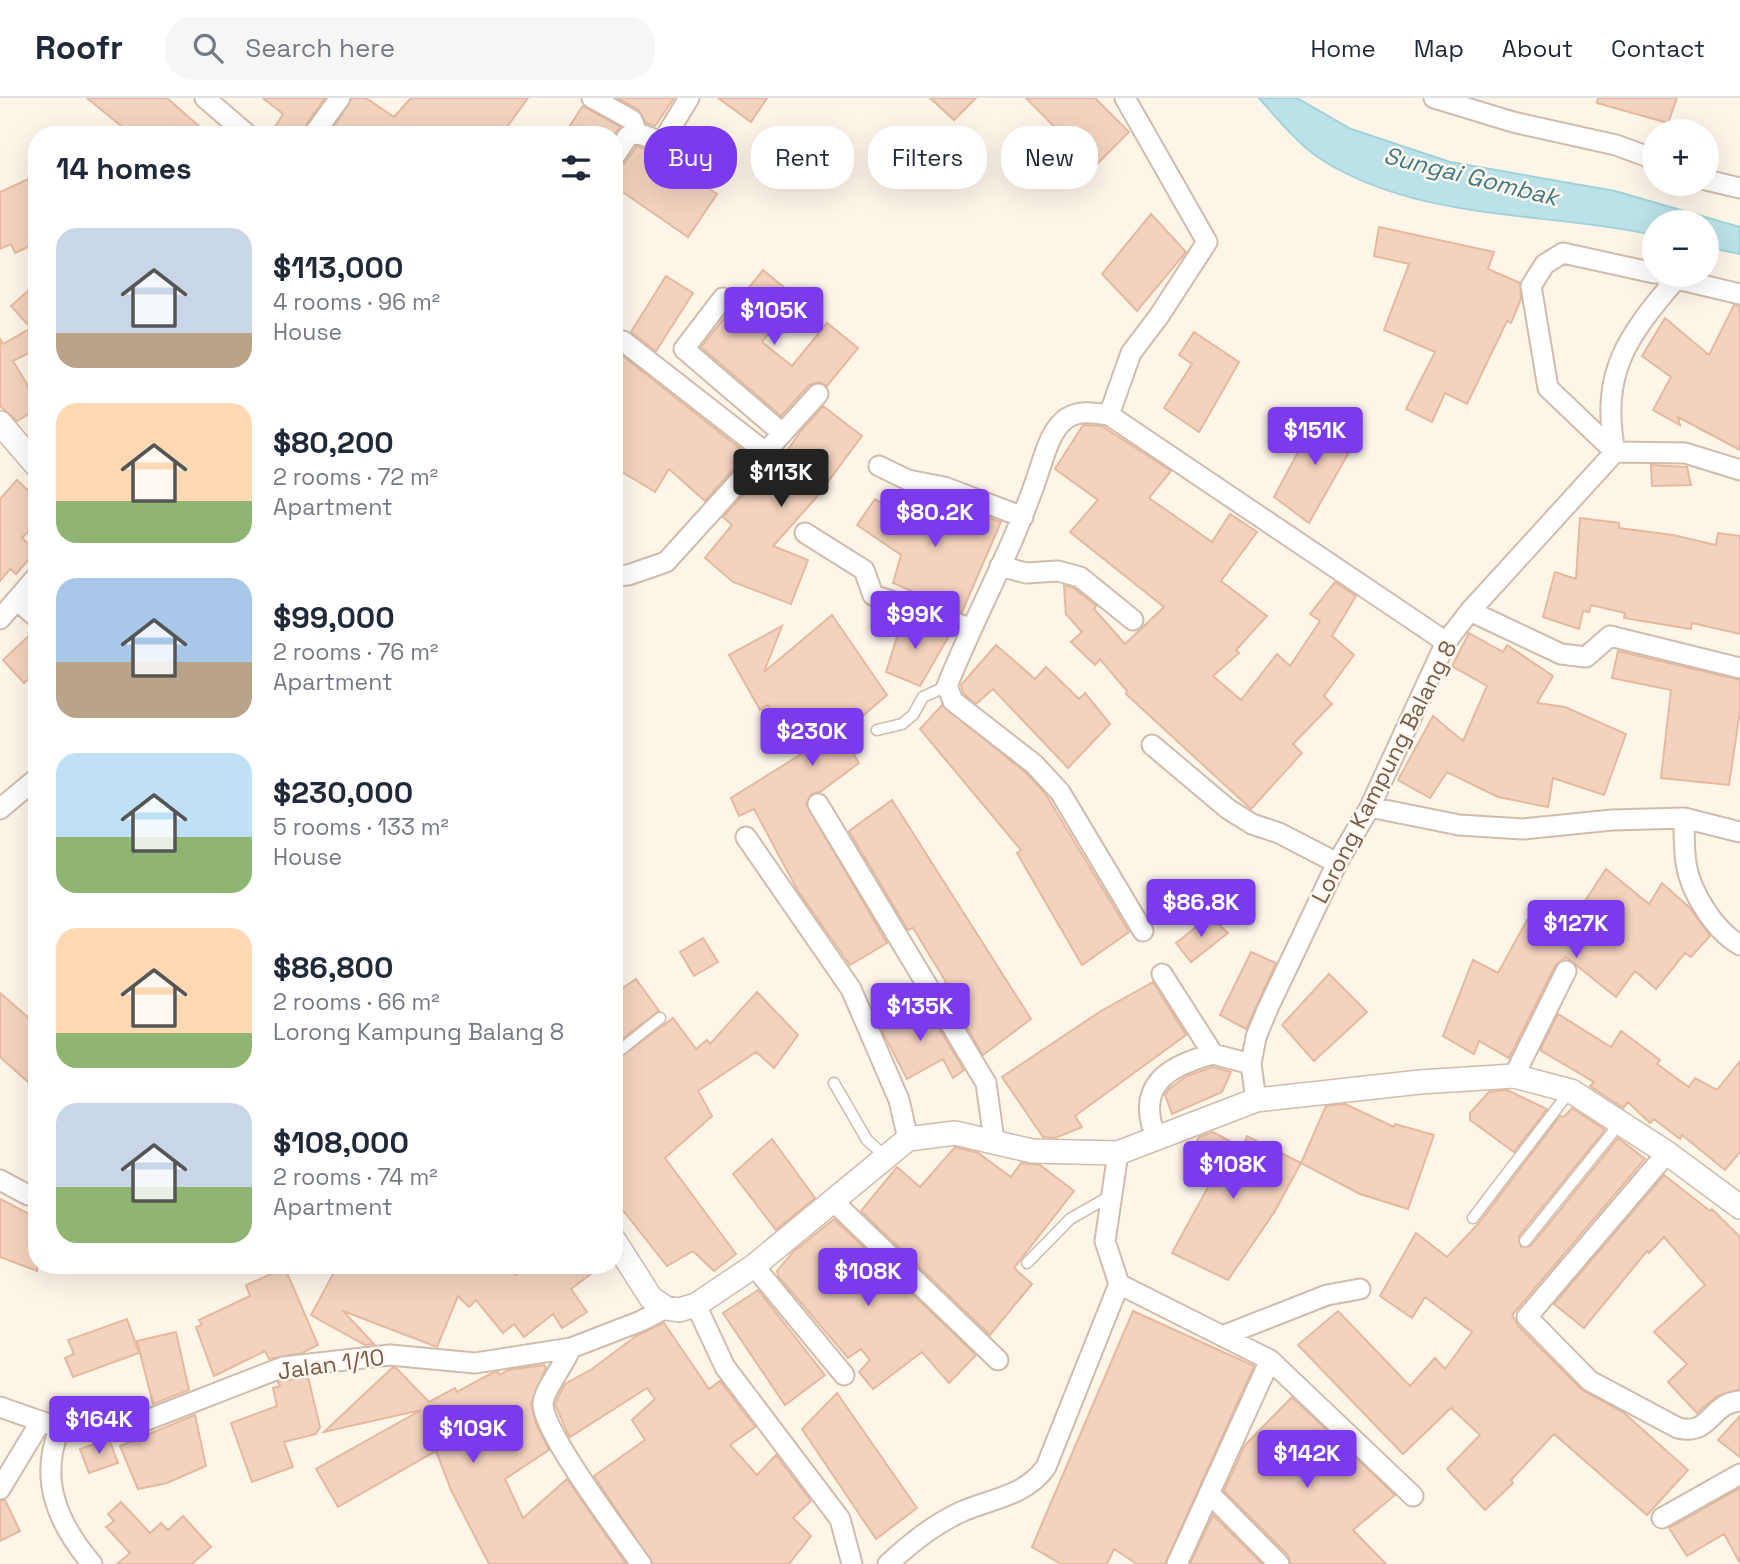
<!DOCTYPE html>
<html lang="en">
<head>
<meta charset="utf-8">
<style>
	body { margin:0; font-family:"Space Grotesk",sans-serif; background:#f6f6f7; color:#1f2937; height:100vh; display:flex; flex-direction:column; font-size:26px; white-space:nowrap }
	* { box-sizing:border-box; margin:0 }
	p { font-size:23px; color:#747a83 }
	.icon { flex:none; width:38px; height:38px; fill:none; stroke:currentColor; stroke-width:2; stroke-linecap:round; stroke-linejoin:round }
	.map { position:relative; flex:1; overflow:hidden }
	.details { position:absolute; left:28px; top:28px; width:595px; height:1148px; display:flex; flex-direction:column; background:#fff; border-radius:28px; box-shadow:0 7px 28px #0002 }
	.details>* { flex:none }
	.top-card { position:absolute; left:644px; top:28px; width:665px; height:63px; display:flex; gap:14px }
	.fabs { position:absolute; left:1642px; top:21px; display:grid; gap:14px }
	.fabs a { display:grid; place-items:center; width:77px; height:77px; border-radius:50%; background:#fff; box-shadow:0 7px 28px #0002; font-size:35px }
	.price { position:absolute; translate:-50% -60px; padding:0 16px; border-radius:7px; background:#7c3aed; color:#fff; font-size:23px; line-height:46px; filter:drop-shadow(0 2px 4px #0008) }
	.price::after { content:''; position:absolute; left:50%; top:42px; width:21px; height:16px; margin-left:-10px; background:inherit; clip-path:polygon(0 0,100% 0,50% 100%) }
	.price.on { background:#222; color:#fff }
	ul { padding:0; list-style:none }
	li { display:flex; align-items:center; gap:21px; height:175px; padding:0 28px }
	li span { display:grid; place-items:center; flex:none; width:196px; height:140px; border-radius:21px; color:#555 }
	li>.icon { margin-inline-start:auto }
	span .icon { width:84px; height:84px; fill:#fffc; stroke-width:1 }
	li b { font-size:30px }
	h2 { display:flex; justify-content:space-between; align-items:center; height:84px; padding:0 28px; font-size:30px }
	.tag { padding:0 24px; border-radius:28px; background:#fff; box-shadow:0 7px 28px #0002; font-size:24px; line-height:63px }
	.tag.on { background:#7c3aed; color:#fff }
	header { display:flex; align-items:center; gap:42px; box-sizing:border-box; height:98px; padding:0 35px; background:#fff; border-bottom:2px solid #e0e1e3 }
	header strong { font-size:33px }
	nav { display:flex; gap:38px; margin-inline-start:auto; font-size:24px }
	.search { width:490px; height:63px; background:#f6f6f7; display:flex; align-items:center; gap:18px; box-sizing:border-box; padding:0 24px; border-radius:28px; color:#747a83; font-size:26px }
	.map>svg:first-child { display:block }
</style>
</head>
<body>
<header>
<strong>Roofr</strong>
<div class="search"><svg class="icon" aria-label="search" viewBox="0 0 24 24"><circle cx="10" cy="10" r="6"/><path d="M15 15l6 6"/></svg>Search here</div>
<nav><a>Home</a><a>Map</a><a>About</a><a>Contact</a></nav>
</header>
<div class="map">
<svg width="1740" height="1466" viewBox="0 0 1740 1466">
	<rect width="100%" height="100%" fill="#fdf5e8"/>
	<path fill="#bbe2e8" stroke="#a1d2da" stroke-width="2" d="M 1259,0 L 1297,0 L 1351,31 L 1450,64 L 1615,93 L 1740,129 L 1740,156 L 1706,149 L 1706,124 L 1654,124 L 1654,137 C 1543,113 1418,124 1319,60 C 1297,45 1277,20 1259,0 Z"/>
	<path fill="#f3d3bf" stroke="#e6b99f" stroke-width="2" d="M 87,0 L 167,0 L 209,37 L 132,37 Z
		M 263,0 L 325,0 L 299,37 L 283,37 L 275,29 L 283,16 Z
		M 352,0 L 366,0 L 394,19 L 411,0 L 528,0 L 501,37 L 339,37 L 332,32 Z
		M 617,0 L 674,0 L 655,28 L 646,25 L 638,11 Z
		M 718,0 L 767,0 L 751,24 Z
		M 930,0 L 976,0 L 954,22 Z
		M 1026,0 L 1095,0 L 1129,34 L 1094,69 Z
		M 1598,0 L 1677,0 L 1668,25 L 1597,5 Z
		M 582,9 L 583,8 L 620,29 L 614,37 L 564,37 Z
		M 637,48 L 651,53 L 717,96 L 688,139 L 614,88 L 614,71 L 624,66 Z
		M 37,77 L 37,145 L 15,155 L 11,146 L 0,151 L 0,94 Z
		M 1151,116 L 1186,154 L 1137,213 L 1102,176 Z
		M 1379,129 L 1494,154 L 1488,171 L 1520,185 L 1521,201 L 1511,225 L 1507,223 L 1467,306 L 1445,295 L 1432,324 L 1406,311 L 1435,254 L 1384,232 L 1409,166 L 1374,158 Z
		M 763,172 L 797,200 L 762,244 L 792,268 L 827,225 L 858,250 L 827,288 L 820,284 L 809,287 L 781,318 L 701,249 Z
		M 666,178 L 693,195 L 656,253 L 631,234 Z
		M 37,185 L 37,251 L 13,263 L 37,303 L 37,311 L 17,323 L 0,308 L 0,241 L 3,246 L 31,230 L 11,208 Z
		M 1734,207 L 1740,208 L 1740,352 L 1678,319 L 1680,327 L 1653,312 L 1671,279 L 1642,258 L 1665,220 L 1709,257 Z
		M 1194,234 L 1239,264 L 1199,334 L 1164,310 L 1192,266 L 1179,257 Z
		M 614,251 L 747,356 L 705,403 L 669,371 L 655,394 L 614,369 Z
		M 823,308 L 862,338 L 815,401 L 773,448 L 808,462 L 791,506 L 733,484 L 705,460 L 732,427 L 723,419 L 767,371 L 772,375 L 800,334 Z
		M 1320,313 L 1357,340 L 1309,425 L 1274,399 Z
		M 1083,327 L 1102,328 L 1171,373 L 1149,400 L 1212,444 L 1230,416 L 1257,434 L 1221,483 L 1267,518 L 1236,552 L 1239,555 L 1213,578 L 1241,602 L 1277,556 L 1290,568 L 1320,523 L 1310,516 L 1335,484 L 1356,498 L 1332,538 L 1354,557 L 1324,598 L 1332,606 L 1293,646 L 1302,655 L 1251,711 L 1126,596 L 1127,593 L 1100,561 L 1095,567 L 1071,544 L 1082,534 L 1066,516 L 1064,487 L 1074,490 L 1096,508 L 1094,511 L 1125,546 L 1164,509 L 1070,434 L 1098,402 L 1055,371 Z
		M 1651,367 L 1687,369 L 1691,387 L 1652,388 Z
		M 17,382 L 37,401 L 37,424 L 22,440 L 36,453 L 16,476 L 10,471 L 0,483 L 0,401 Z
		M 926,398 L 1001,424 L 962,514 L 911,497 L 912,493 L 893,485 L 901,457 L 857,427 L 875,401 L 913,425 Z
		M 1580,420 L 1619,425 L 1619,430 L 1673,437 L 1716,447 L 1718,435 L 1740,438 L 1740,536 L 1692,525 L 1691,531 L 1624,520 L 1625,515 L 1591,507 L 1589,514 L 1583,513 L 1579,531 L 1543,519 L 1555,474 L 1576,481 Z
		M 832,517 L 887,597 L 842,636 L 859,665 L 820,694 L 811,696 L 806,706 L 887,845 L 850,867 L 798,793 L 754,711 L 739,718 L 731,700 L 800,657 L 768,607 L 760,612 L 729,557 L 782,528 L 764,574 Z
		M 903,520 L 950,536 L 920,588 L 886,574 Z
		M 35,532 L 37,573 L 24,585 L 3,562 Z
		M 1469,535 L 1503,554 L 1507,547 L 1553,578 L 1537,605 L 1565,609 L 1626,636 L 1604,697 L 1553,680 L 1548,709 L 1498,699 L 1447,674 L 1430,700 L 1398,682 L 1433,618 L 1463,643 L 1487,588 L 1452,568 Z
		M 996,547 L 1035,581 L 1046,569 L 1079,601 L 1085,595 L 1110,626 L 1068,670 L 993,591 L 976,606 L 963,595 L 961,587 Z
		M 1618,553 L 1740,582 L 1740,613 L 1729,687 L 1661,680 L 1671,592 L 1612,580 Z
		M 942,607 L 1026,675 L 1045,695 L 1129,834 L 1082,867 L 1017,755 L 1021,752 L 920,631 Z
		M 892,702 L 1031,921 L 983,957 L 942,887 L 946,884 L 913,830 L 908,832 L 849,733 Z
		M 1606,771 L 1649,806 L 1662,785 L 1690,810 L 1710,838 L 1691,859 L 1685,855 L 1656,891 L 1635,873 L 1616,899 L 1566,859 L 1555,868 L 1509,960 L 1479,943 L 1474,956 L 1443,938 L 1473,862 L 1498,875 L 1527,822 L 1558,844 Z
		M 1210,818 L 1228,835 L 1191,864 L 1176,845 Z
		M 703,840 L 718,864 L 694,878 L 680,854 Z
		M 1251,854 L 1276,865 L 1246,931 L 1220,917 Z
		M 1329,876 L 1367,914 L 1314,963 L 1282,927 Z
		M 636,881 L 659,913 L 614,947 L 614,896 Z
		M 1153,884 L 1186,937 L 1075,1018 L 1082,1029 L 1055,1040 L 1043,1039 L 1002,979 L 1101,913 Z
		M 757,894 L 798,937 L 774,970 L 756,954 L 698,993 L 712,1018 L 665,1060 L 736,1156 L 714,1173 L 693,1153 L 667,1168 L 614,1101 L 614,964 L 673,920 L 696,951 L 707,942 L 710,946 Z
		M 0,895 L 37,927 L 37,974 L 28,984 L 0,959 Z
		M 922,902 L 964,972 L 953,980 L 943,961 L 907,981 L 882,933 Z
		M 1558,916 L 1611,949 L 1621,933 L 1660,962 L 1657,966 L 1689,989 L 1695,980 L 1717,992 L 1740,963 L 1740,1054 L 1725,1072 L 1682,1037 L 1680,1041 L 1654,1021 L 1650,1025 L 1628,1004 L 1623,1010 L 1590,988 L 1594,984 L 1540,952 Z
		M 1213,969 L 1231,974 L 1222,994 L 1172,1016 L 1165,997 L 1169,991 L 1187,978 Z
		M 1507,992 L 1547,1011 L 1514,1054 L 1470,1022 L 1470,1015 L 1489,994 Z
		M 1345,1006 L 1394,1029 L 1395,1026 L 1434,1037 L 1408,1111 L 1360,1096 L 1301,1065 L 1326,1008 Z
		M 1572,1010 L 1605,1032 L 1519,1138 L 1521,1149 L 1531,1148 L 1618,1040 L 1645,1061 L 1512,1217 L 1518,1228 L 1582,1292 L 1623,1314 L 1688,1372 L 1647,1417 L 1554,1336 L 1511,1382 L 1513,1385 L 1485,1412 L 1447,1371 L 1480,1337 L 1451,1310 L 1403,1356 L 1298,1247 L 1338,1213 L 1410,1288 L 1435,1260 L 1445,1271 L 1472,1234 L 1425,1199 L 1412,1220 L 1380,1198 L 1416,1135 L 1447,1159 L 1479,1125 L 1560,1018 L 1564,1019 Z
		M 1213,1034 L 1242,1050 L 1247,1038 L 1301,1065 L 1275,1113 L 1228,1182 L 1172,1155 L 1214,1078 L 1186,1062 L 1199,1039 Z
		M 772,1041 L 815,1100 L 776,1132 L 733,1076 Z
		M 955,1049 L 978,1055 L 1011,1079 L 1021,1065 L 1040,1067 L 1074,1093 L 1014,1170 L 1032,1186 L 990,1237 L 861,1113 L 897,1069 L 920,1089 Z
		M 1664,1077 L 1710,1113 L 1712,1111 L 1740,1139 L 1740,1291 L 1717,1298 L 1697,1315 L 1668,1284 L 1687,1266 L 1654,1234 L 1705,1187 L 1664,1139 L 1649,1155 L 1647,1153 L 1584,1230 L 1554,1206 Z
		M 0,1101 L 37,1120 L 37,1173 L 0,1159 Z
		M 834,1121 L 976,1257 L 949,1285 L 922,1254 L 873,1291 L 859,1274 L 870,1262 L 861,1251 L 848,1260 L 778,1178 L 777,1173 L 793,1154 Z
		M 338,1167 L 505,1167 L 515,1177 L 529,1167 L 603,1167 L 571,1191 L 587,1214 L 562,1230 L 553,1216 L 524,1239 L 514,1226 L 503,1235 L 476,1202 L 469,1209 L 458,1198 L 437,1249 L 343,1213 L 374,1246 L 365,1247 L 311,1217 Z
		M 285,1170 L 318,1247 L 302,1255 L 269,1261 L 265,1253 L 214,1278 L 196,1229 L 202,1227 L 199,1222 L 250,1198 L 246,1187 Z
		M 758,1192 L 825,1277 L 785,1307 L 723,1215 Z
		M 1133,1213 L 1254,1268 L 1165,1466 L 1137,1466 L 1114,1451 L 1107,1466 L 1061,1466 L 1032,1449 Z
		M 127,1221 L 139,1255 L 73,1279 L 65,1260 L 74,1256 L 68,1242 Z
		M 664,1225 L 709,1291 L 720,1283 L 755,1329 L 730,1347 L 757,1377 L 776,1357 L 811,1403 L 793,1420 L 811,1438 L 789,1466 L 653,1466 L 594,1378 L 645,1342 L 632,1322 L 655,1301 L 647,1290 L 570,1339 L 567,1334 L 555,1306 L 565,1286 L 592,1271 L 636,1238 Z
		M 176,1234 L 189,1292 L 153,1306 L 137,1243 Z
		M 544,1267 L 546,1270 L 531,1306 L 536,1326 L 549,1352 L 505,1381 L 523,1420 L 567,1381 L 626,1466 L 489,1466 L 451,1392 L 436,1353 L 338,1409 L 316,1371 L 421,1312 L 324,1334 L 392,1270 L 396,1270 L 429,1304 L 455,1290 L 457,1294 L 492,1275 L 498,1274 L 500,1277 L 508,1272 Z
		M 308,1279 L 320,1329 L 316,1336 L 284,1344 L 293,1369 L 252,1384 L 231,1325 L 277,1308 L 273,1290 L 280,1288 L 278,1284 Z
		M 837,1295 L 917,1410 L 876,1441 L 802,1331 Z
		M 1292,1299 L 1395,1397 L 1353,1432 L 1386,1466 L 1291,1466 L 1288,1457 L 1224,1393 L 1245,1347 Z
		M 195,1317 L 206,1368 L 167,1385 L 138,1391 L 120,1348 Z
		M 1740,1318 L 1740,1359 L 1718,1342 Z
		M 109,1341 L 118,1365 L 89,1375 L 80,1351 Z
		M 1740,1390 L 1740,1465 L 1724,1436 L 1687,1458 L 1669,1430 Z
		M 5,1402 L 20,1433 L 0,1443 L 0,1403 Z
		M 121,1404 L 150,1435 L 161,1425 L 168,1432 L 183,1418 L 211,1449 L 192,1466 L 117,1466 L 130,1455 L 106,1429 L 114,1423 L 108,1416 Z
		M 1213,1417 L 1262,1466 L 1190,1466 Z"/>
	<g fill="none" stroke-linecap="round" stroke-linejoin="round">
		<g stroke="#cfbcad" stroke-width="13">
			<path id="service" d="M 877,632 L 902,626 L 913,617 L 923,599 L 947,588
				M 614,957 L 660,920
				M 834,985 L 867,1042 L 886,1059
				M 1473,1120 L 1570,993
				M 1525,1143 L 1620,1025
				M 1027,1165 L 1070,1121 L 1112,1097"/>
		</g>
		<g stroke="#cfbcad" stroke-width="23">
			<path id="minor" d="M 205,0 L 248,37
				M 592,0 L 632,22 L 637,35 L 628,38 L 614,59
				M 1434,0 L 1513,24 L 1616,47 L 1654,61
				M 637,35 L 659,43 L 664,41 L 689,0
				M 313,37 L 340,0
				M 1706,82 L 1740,90
				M 1664,178 L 1740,196
				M 723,200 L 684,251 L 782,335
				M 623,243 L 764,353
				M 1109,317 L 1131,255 L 1159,218 L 1207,144 L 1125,0
				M 1615,354 L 1548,290 L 1531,188 L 1545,166 L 1563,155 L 1654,175
				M 1615,354 C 1600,274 1627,239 1676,181
				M 879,368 L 908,382 L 944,389 L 1023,419
				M 805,435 L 864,472 L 873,497 L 970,530
				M 1000,468 L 1026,475 L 1058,473 L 1080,479 L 1133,522
				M 614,478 L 628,477 L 666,464 L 818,296
				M 18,503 L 37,520
				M 1470,513 L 1561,556 L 1586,559 L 1610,538 L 1740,570
				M 0,521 L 37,478
				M 1152,647 L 1228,711 L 1252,726 L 1279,735 L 1337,765
				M 818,706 L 986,985 L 994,1042
				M 1370,709 L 1459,727 L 1523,731 L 1612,722 L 1684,720 L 1740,734
				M 0,711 L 37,680
				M 1684,720 C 1684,735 1684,751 1686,765 C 1690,794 1715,833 1740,847
				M 746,739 L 851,891 L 899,1002 L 908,1041
				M 1143,833 L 1060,694 L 1034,666 L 953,603 L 947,588 C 975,518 1012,452 1036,382 C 1043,363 1049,332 1067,320 C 1080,312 1095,315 1109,317 L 1446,544
				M 1162,876 L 1213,956 L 1251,966
				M 1514,978 L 1566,873
				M 1256,1002 L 1251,966 L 1256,939 L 1268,910 L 1337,765 L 1370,709 L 1446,544 L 1470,513 L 1615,354 L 1685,355 L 1740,372
				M 1156,1039 C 1135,988 1167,968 1213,956
				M 1118,1055 L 1105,1143 L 1119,1186 L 1270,1262 L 1413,1398
				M 1667,1055 L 1527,1219 L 1590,1283 L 1678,1330 C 1711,1338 1710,1305 1740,1303
				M 0,1082 L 28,1097 L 37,1098
				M 832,1102 L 998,1262
				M 754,1168 L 844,1277
				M 696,1207 L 725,1269 L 840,1421 L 852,1466
				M 1225,1237 L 1327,1197 L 1360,1191
				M 571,1250 C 565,1266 542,1294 543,1307 C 545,1337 620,1436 641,1466
				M 0,1309 L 60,1330 L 81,1332 L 147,1322 L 283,1269 L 390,1257 L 475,1265 L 571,1250 L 641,1223 L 666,1210
				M 60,1330 C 38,1381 58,1426 92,1466
				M 0,1391 L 41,1323
				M 1209,1395 L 1279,1466
				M 1662,1420 L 1740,1376
				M 888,1466 C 911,1445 934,1426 963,1413 C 994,1400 1025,1398 1046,1369 L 1119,1186
				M 1177,1466 L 1270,1262"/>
		</g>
		<g stroke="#cfbcad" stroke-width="26">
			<path id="tertiary" d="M 0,325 L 37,368
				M 614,1142 L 651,1200 L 666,1210 L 679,1212 L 696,1207 L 754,1168 L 908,1041 L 955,1035 L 1032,1053 L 1118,1055 L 1256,1002 L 1420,984 L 1514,978 L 1571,993 L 1667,1055 L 1740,1109"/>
		</g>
		<use href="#service" stroke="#fff" stroke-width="10"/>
		<use href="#minor" stroke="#fff" stroke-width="19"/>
		<use href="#tertiary" stroke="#fff" stroke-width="23"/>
	</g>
	<g text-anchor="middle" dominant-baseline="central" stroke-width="5" stroke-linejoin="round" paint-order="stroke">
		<g font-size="23" fill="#785a4b" stroke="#fff9ef">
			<text transform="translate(1384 674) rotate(-63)">Lorong Kampung Balang 8</text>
			<text transform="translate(331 1266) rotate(-8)">Jalan 1/10</text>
		</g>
		<g font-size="24" font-style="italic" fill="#407b85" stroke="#fff9ef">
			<text transform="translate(1471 78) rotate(14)">Sungai Gombak</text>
		</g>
	</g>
</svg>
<div class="fabs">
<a>+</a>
<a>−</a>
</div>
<b class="price" style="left:774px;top:249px">$105K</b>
<b class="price" style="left:1315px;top:369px">$151K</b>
<b class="price on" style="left:781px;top:411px">$113K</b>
<b class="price" style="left:935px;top:451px">$80.2K</b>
<b class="price" style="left:915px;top:553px">$99K</b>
<b class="price" style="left:812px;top:670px">$230K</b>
<b class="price" style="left:1201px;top:841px">$86.8K</b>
<b class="price" style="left:1576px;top:862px">$127K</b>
<b class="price" style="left:920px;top:945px">$135K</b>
<b class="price" style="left:1233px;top:1103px">$108K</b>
<b class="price" style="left:868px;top:1210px">$108K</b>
<b class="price" style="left:99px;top:1358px">$164K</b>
<b class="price" style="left:473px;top:1367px">$109K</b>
<b class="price" style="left:1307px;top:1392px">$142K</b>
<div class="top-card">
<a class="tag on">Buy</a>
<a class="tag">Rent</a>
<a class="tag">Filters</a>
<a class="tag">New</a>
</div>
<section class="details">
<h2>14 homes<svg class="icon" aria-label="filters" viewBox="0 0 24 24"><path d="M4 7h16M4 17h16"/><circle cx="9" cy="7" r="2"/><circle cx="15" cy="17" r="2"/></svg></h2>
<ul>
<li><span style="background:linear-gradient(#c9d6e8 75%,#b9a48a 0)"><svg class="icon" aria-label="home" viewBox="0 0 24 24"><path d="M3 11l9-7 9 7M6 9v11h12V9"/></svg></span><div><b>$113,000</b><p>4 rooms · 96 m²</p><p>House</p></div></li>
<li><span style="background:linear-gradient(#ffd9b3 70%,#8fb573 0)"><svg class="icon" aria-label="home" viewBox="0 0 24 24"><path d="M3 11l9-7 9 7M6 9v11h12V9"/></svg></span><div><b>$80,200</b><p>2 rooms · 72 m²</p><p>Apartment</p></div></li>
<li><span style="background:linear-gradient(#a9c7e8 60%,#b9a48a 0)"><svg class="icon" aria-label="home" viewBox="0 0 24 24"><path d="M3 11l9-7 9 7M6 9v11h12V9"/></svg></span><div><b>$99,000</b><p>2 rooms · 76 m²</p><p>Apartment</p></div></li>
<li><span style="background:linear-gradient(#bfe0f5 60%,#8fb573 0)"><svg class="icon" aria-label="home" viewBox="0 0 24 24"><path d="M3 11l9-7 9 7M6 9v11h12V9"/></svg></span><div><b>$230,000</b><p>5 rooms · 133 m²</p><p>House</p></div></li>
<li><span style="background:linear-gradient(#ffd9b3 75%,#8fb573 0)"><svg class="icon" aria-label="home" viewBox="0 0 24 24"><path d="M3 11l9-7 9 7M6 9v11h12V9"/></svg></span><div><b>$86,800</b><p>2 rooms · 66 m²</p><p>Lorong Kampung Balang 8</p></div></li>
<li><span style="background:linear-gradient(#c9d6e8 60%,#8fb573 0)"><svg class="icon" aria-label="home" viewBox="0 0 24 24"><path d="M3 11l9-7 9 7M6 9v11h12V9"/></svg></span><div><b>$108,000</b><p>2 rooms · 74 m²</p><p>Apartment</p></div></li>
</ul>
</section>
</div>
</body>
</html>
